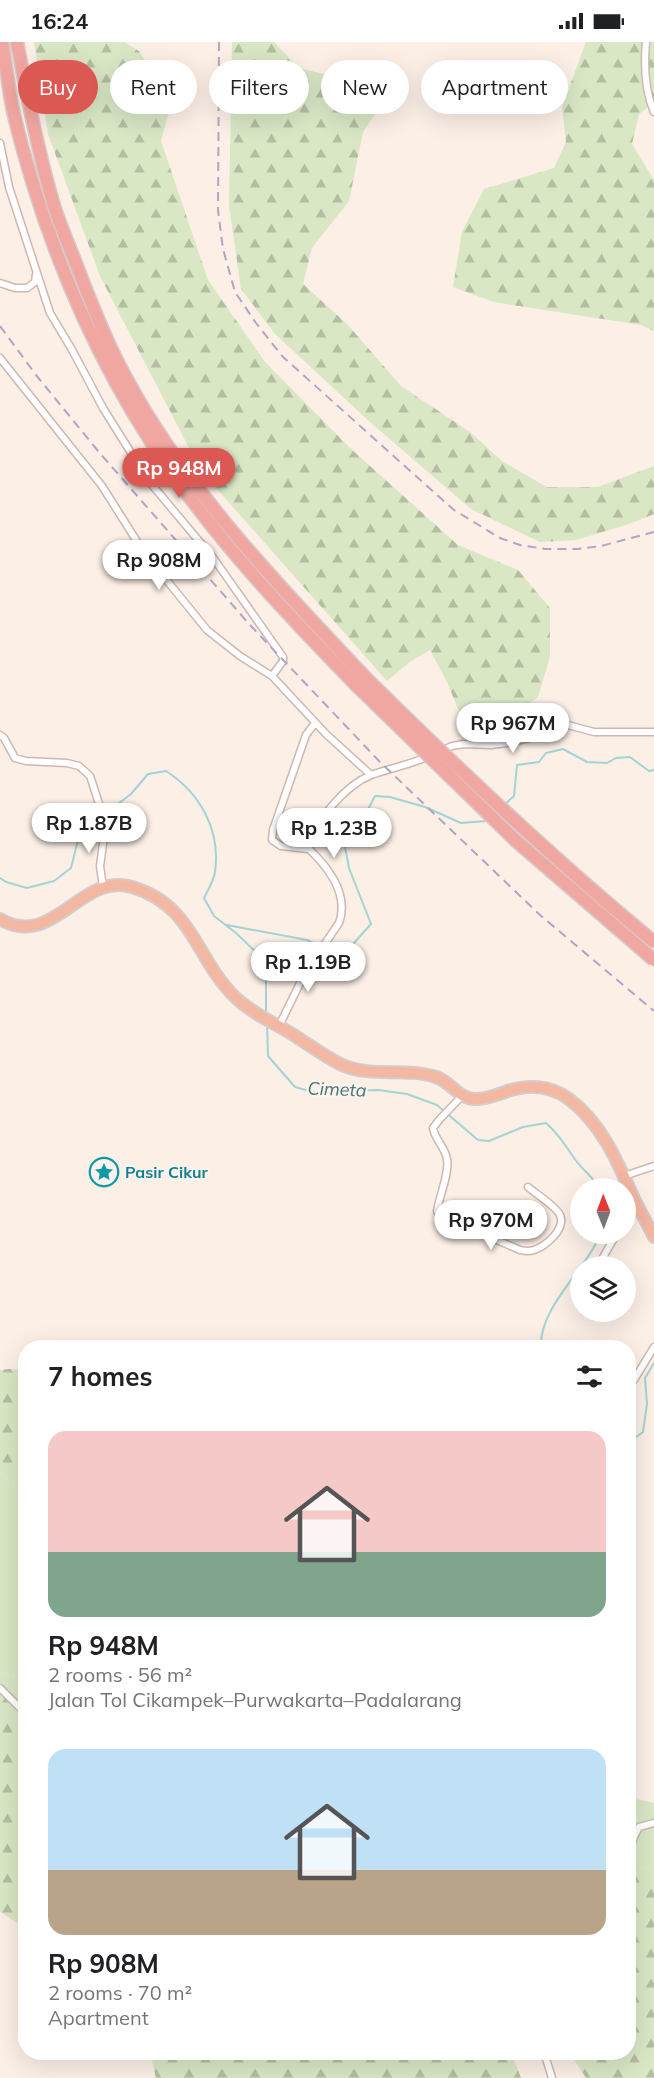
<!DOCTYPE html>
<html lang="en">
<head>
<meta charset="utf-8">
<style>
	body { margin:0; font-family:Mulish,sans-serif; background:#f6f6f6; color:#202124; height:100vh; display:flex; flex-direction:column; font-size:22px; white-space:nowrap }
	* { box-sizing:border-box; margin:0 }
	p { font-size:20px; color:#757577 }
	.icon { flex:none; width:33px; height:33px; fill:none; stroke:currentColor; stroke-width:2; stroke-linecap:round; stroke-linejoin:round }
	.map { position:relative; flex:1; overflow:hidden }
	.details { position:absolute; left:18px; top:1298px; width:618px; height:720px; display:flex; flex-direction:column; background:#fff; border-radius:24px; box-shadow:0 6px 24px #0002 }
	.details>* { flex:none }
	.guide { position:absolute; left:18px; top:18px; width:618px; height:54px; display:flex; gap:12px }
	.needle { width:39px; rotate:359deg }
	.tools { position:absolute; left:570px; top:1136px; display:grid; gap:12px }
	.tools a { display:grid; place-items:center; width:66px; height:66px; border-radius:50%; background:#fff; box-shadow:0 6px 24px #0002; font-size:30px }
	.price { position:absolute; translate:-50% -51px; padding:0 14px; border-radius:21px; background:#fff; color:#222; font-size:20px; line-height:39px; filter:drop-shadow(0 2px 3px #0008) }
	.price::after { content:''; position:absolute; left:50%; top:36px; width:18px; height:14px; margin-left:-9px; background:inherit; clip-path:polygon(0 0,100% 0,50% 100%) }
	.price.current { background:#dc5953; color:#fff }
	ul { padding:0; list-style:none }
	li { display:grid; align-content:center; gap:12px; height:318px; padding:0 30px }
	li span { display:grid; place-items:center; height:186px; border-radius:18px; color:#555 }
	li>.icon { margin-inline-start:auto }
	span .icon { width:108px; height:108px; fill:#fffc; stroke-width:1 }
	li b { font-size:26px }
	h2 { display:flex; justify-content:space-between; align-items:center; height:72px; padding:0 30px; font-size:26px }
	.pill { padding:0 21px; border-radius:27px; background:#fff; box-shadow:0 6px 24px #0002; font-size:21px; line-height:54px }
	.pill.current { background:#dc5953; color:#fff }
	.status { display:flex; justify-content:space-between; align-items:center; height:42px; padding:0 30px; background:#fff; direction:ltr }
	.status svg { height:16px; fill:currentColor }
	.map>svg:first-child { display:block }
</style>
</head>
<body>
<div class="status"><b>16:24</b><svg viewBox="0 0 49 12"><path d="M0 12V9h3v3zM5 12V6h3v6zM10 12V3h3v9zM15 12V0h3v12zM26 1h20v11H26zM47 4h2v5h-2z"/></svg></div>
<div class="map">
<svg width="654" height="2036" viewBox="0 0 654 2036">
	<defs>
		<pattern id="forest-firs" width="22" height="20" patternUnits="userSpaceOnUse" patternTransform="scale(1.5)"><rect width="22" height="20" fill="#d9e7c5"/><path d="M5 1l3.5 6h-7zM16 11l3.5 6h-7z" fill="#b4bea2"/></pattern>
	</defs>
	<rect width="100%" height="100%" fill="#fbefe6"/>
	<path fill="#d9e7c5" d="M 0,1431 L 12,1443 L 25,1461 L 25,1640 L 0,1630 Z
		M 628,1755 L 654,1761 L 654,1831 L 629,1819 Z"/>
	<path fill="url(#forest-firs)" d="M 34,0 L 124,0 L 139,9 L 172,59 L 161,99 L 208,238 L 265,320 L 350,406 L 458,503 L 518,528 L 550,566 L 550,615 L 538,655 L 516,672 L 481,677 L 461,674 L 447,640 L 430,608 L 411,619 L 387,639 L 201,429 L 100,234 L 48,92 Z
		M 232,0 L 274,0 L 299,26 L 361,41 L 382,62 L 363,90 L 349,159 L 312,206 L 303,242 L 347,282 L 401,344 L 470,390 L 503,420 L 547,445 L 598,445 L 654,424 L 654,472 L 629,482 L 576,498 L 540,500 L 471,467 L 371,381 L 275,292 L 241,247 L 229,163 Z
		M 586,0 L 654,0 L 654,61 L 639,72 L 632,102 L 654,138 L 654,289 L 641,283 L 494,260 L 453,245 L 462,190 L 484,147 L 554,126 L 566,100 L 562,65 Z
		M 9,1327 L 25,1328 L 25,1461 L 12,1443 L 0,1431 L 0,1328 Z
		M 0,1630 L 25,1640 L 25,1886 L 0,1870 Z
		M 629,1819 L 654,1831 L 654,2036 L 586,2036 L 569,2010 L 628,2010 Z
		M 150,2010 L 511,2010 L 521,2036 L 156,2036 Z"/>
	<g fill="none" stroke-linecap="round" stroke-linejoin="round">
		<path stroke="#a2d4d3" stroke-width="2" d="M 504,763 L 514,754 L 517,723 L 539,720 L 546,711 L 563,707 L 587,720 L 607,721 L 616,716 L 630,715 L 649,729 L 654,728
			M 0,836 L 6,840 L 27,846 L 54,839 L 71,826 L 78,798 L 94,780 L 131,752 L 148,732 L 166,729 C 200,751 221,788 215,830 C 214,838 208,848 204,856 L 214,874 L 236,891 L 258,912 L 266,933 L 266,972
			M 227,883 L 307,898 L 317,903
			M 335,911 L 346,910 L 371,882 L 349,826 L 343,794 L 351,774 L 365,773 L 375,754 L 390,755 L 425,765 L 461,781 L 486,779 L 489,777
			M 267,981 L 268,1014 L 295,1045 L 313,1050 L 378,1048 L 407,1052 L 437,1063 L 478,1098 L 489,1099 L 523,1085 L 546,1081 C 560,1093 566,1105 577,1120 C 584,1129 593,1135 599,1146
			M 541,1305 C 539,1265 587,1227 601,1191
			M 628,1401 L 643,1390 L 647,1362 L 645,1336 L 654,1321"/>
		<g stroke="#ceb7b0" stroke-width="9">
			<path id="minor" d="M 646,0 C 644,22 645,49 654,70
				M 0,101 L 9,145 L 50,271 L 71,306 L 103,366 L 148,438 L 214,517 L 283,615 L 283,619 L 272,634
				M 0,241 L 15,246 L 27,246 L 35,240 L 36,232
				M 0,316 L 102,444 L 143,509 L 207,588 L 240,614 L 272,634 L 326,692 L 371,733
				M 0,693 L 4,696 L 15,716 L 26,719 L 67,721 L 79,724 L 90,734 L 104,777 L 104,794 L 100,824 L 103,845
				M 441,709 L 452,704 L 464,702 L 491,703 L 507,701 L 538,694 L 564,682 L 594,690 L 654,690
				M 309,807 L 281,804 L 272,798 L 273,788 L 306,693 L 315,681
				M 279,984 L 305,931 L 339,881 C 349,853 329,826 309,807 C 313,780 346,743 371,733 C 390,726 410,723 429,714
				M 462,1054 L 439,1078 L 433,1086 C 435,1098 445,1105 447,1117 C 450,1130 439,1155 437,1169 L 439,1173 L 520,1208 C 525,1209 529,1210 534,1208 C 546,1204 566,1187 560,1173 C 556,1164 536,1152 528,1145
				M 624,1134 L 654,1124
				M 626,1176 L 635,1159
				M 598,1224 L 617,1191
				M 628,1343 L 634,1338 L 654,1305
				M 0,1646 L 26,1672
				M 628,1814 L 634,1795 L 639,1785 L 654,1781
				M 544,2010 L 552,2036"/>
		</g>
		<g stroke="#d5cbc9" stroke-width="14">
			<path id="trunk" d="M 0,877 C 52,909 82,829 132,845 C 193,863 195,916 235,955 C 251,971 273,980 292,992 C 308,1002 325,1015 342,1023 C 372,1036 406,1025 436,1035 C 451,1040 458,1056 474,1057 C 485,1058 495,1053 505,1050 C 527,1042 550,1043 569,1057 C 603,1083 618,1121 635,1159 C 641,1171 648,1183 654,1195"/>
		</g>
		<g stroke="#d5cbc9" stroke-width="15">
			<path id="motorway" d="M 2,0 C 5,19 8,39 11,58 C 16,86 25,115 33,142 C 68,256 119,362 191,457 C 241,524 299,584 357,644
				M 17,0 C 27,55 38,110 54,164 C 62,189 74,215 83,240 C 97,275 111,310 130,343 C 190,452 280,545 365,635"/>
		</g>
		<use href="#minor" stroke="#fff" stroke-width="6"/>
		<use href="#trunk" stroke="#f3b7a2" stroke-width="10"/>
		<use href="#motorway" stroke="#f1a7a1" stroke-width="12"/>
		<path stroke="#b0a5c4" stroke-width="2" stroke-dasharray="9 6" stroke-linecap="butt" d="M 219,0 L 218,168 L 223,207 L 235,250 L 256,281 L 283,315 L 454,468 L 500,496 L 520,503 L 545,507 L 578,507 L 601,504 L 654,490
			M 0,284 L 36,333 L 98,409 L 250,583 L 379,719 L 540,873 L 654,969"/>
		<g stroke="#d5cbc9" stroke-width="15" stroke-linecap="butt">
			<path id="motorway-bridge" d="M 365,635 C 458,727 553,817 654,900
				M 357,644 L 515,798 L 654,918"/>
		</g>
		<use href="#motorway-bridge" stroke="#f1a7a1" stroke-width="12"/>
	</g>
	<defs>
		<g id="sight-ring" transform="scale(1.5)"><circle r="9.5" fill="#fef3ec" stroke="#0f9aa8" stroke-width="1.5"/><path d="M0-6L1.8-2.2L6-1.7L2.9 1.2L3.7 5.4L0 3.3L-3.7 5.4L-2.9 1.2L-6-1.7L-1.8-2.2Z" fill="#0f9aa8"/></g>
	</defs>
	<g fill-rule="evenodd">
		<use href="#sight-ring" x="104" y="1130"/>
	</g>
	<g text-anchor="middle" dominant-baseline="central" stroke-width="4.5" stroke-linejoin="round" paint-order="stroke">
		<g font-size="16" font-weight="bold" fill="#0d838f" stroke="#fef3ec" text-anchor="start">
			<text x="125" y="1130">Pasir Cikur</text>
		</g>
		<g font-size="18" font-style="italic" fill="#417676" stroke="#fef3ec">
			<text transform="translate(337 1047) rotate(2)">Cimeta</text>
		</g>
	</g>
</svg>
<div class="tools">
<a><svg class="needle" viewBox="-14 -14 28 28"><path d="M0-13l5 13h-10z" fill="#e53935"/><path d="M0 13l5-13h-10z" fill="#757577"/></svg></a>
<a><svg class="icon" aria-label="layers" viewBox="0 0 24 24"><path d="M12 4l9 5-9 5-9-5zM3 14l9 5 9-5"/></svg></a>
</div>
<b class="price current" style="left:179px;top:457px">Rp 948M</b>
<b class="price" style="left:159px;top:549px">Rp 908M</b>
<b class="price" style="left:513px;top:712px">Rp 967M</b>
<b class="price" style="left:89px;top:812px">Rp 1.87B</b>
<b class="price" style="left:334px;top:817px">Rp 1.23B</b>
<b class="price" style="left:308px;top:951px">Rp 1.19B</b>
<b class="price" style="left:491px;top:1209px">Rp 970M</b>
<div class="guide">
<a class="pill current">Buy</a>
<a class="pill">Rent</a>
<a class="pill">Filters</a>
<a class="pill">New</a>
<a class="pill">Apartment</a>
</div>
<section class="details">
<h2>7 homes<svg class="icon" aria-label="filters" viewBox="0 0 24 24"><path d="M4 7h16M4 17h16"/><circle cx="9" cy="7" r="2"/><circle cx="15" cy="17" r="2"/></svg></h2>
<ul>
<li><span style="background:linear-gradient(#f6c9c9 65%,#7fa58c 0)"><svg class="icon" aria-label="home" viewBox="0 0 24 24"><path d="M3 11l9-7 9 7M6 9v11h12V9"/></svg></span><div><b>Rp 948M</b><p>2 rooms · 56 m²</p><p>Jalan Tol Cikampek–Purwakarta–Padalarang</p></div></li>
<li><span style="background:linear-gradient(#bfe0f5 65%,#b9a48a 0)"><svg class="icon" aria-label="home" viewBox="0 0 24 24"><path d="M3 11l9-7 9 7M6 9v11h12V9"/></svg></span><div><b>Rp 908M</b><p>2 rooms · 70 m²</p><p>Apartment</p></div></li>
</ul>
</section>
</div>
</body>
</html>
